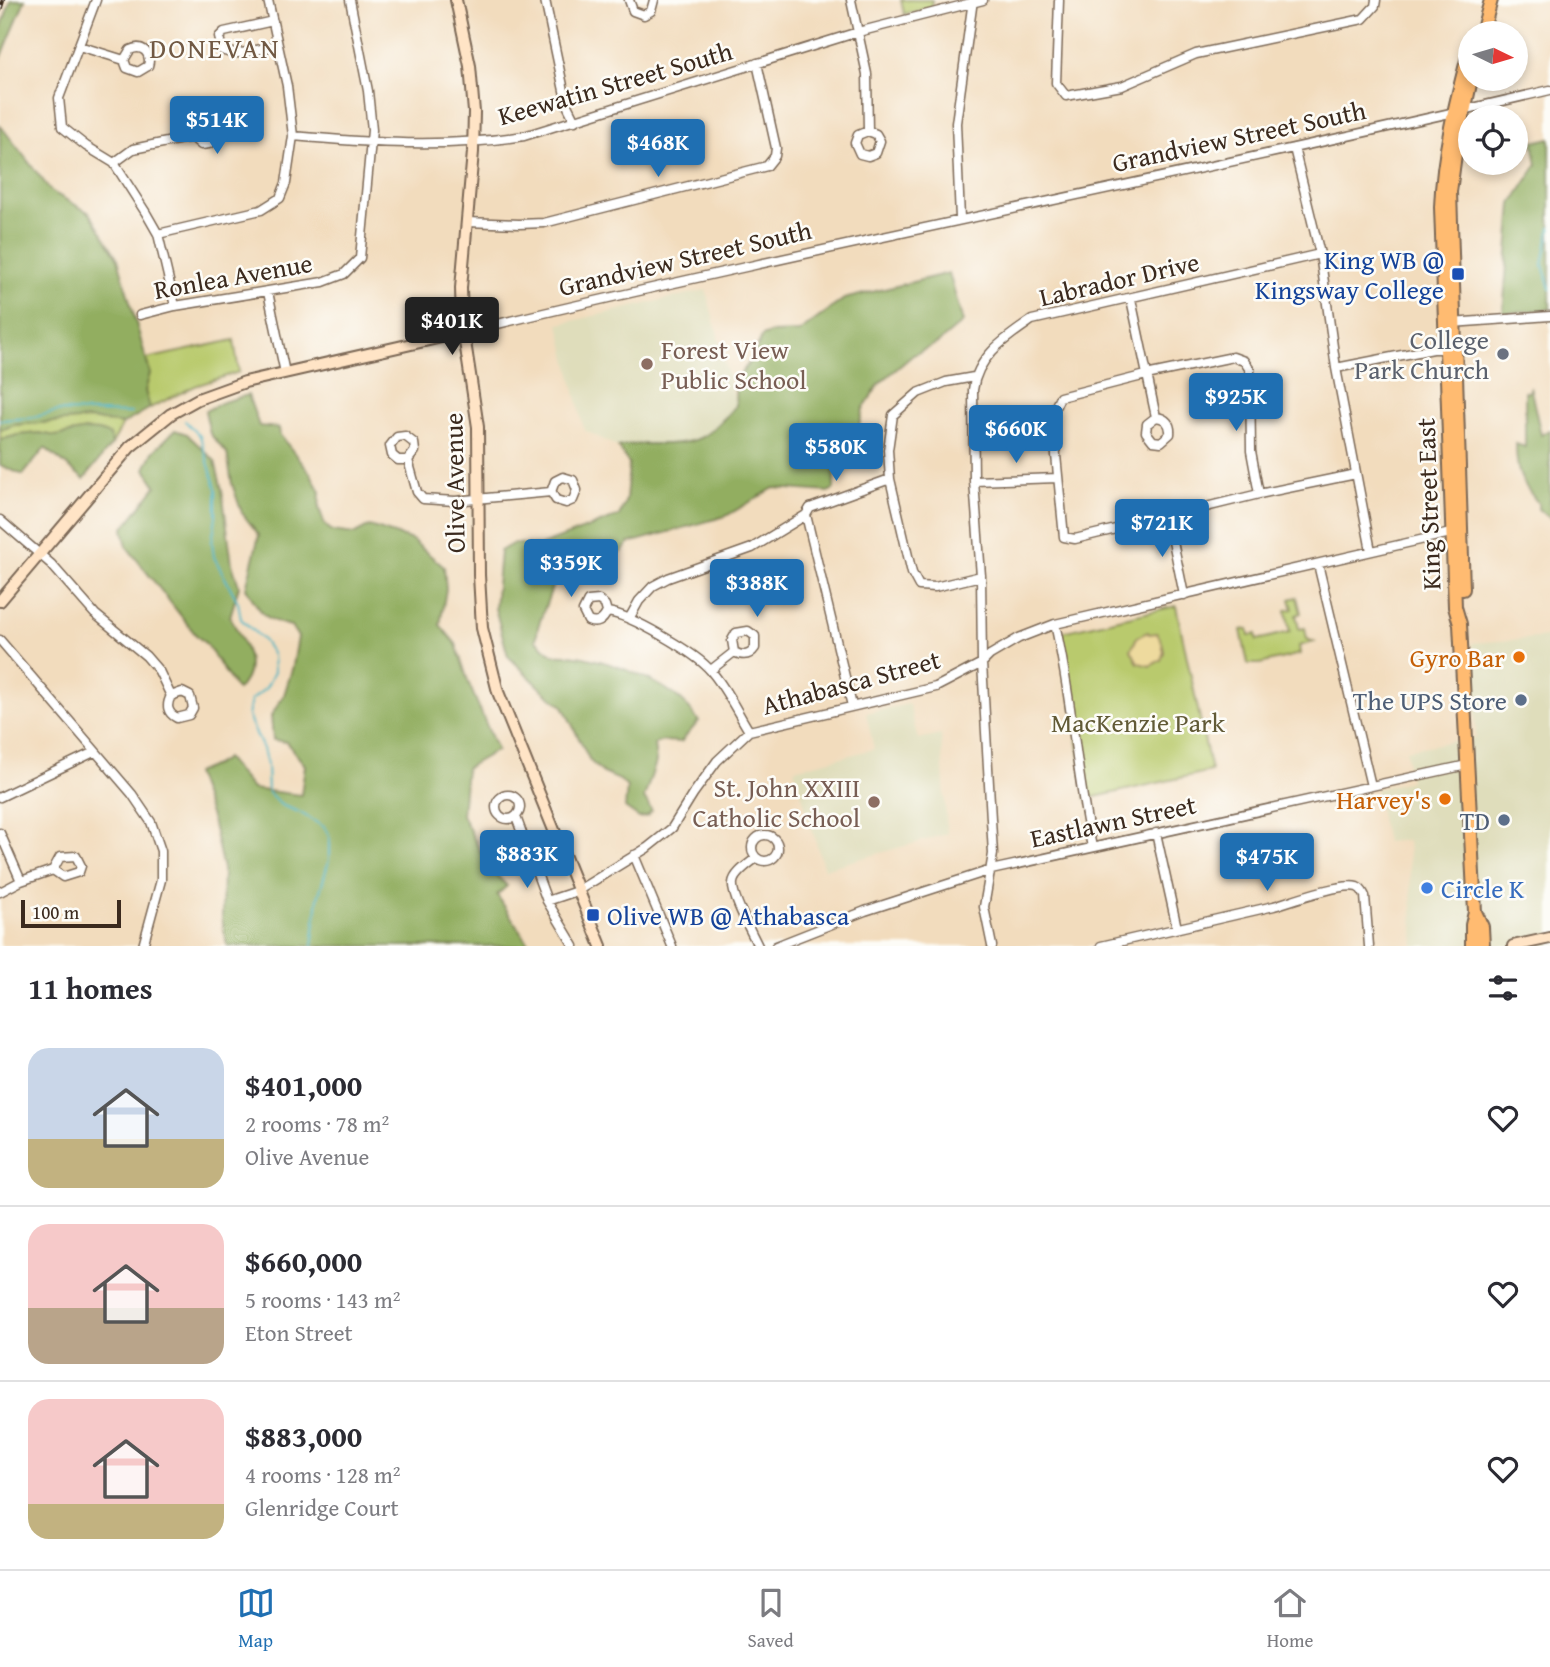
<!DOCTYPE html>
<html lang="en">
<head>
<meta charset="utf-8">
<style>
	body { margin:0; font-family:"Gentium Book Plus",serif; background:#f7f7f7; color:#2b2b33; height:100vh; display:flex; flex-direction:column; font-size:26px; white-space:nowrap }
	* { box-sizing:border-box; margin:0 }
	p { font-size:23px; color:#7c7c81 }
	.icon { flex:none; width:38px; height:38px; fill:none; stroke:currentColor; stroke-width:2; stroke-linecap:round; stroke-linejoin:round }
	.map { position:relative; height:946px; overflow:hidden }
	.drawer { display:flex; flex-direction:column; background:#fff; flex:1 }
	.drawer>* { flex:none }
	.needle { width:46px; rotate:95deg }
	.controls { position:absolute; left:1458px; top:21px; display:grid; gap:14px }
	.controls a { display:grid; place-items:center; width:70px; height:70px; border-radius:50%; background:#fff; box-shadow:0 4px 10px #0003; font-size:35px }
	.scale { position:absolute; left:21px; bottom:18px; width:100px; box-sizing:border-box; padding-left:7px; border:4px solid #3b2a1e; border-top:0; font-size:19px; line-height:24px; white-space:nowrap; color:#3b2a1e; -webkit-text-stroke:5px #fdfcf7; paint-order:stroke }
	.price { position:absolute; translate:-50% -60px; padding:0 16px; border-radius:7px; background:#1f6fb2; color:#fff; font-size:23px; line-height:46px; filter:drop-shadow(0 2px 4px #0008) }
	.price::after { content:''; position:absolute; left:50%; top:42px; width:21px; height:16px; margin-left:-10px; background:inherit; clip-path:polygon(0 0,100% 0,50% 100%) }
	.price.on { background:#222; color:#fff }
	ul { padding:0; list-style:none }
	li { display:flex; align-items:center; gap:21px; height:175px; padding:0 28px }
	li+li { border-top:2px solid #e1e1e2 }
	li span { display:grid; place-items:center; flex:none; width:196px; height:140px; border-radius:21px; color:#555 }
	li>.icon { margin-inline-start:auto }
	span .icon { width:84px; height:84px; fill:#fffc; stroke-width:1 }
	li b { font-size:30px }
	h2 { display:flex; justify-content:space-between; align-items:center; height:84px; padding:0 28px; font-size:30px }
	.menu { display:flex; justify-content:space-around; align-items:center; height:98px; border-top:2px solid #e1e1e2; background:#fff; font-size:19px; color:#7c7c81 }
	.menu a { display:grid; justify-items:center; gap:4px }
	.menu .on { color:#1f6fb2 }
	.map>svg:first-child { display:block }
</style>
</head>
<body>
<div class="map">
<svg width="1550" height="946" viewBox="0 0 1550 946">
	<rect width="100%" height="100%" fill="#fdfcf7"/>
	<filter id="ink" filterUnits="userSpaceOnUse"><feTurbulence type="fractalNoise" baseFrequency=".0143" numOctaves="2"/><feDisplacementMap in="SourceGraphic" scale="14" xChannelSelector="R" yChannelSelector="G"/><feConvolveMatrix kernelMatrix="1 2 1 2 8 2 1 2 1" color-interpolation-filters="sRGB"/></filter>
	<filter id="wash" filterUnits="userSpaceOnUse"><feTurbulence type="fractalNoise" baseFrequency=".00686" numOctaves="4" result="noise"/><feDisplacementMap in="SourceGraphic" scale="28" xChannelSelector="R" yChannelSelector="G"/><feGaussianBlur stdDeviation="1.57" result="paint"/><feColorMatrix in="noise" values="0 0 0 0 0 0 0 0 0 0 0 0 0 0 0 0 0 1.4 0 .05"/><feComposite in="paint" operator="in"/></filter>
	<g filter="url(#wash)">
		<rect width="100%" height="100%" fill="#f2dcbd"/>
		<path fill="#dfddbb" d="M 706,290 L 736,405 L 714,430 L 693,442 L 680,445 L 627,444 L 618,447 L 584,430 L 559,324 Z
			M 1550,637 L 1550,946 L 1414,946 L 1408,840 L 1386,842 L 1375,789 L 1410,781 L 1406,750 L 1476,737 L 1472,643 Z
			M 909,704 L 918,739 L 941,734 L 947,834 L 824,869 L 794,769 L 874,749 L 866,713 Z"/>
		<path fill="#b9ca6d" stroke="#7a7a46" stroke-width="2" d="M 901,0 L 932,0 L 931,8 L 904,14 Z
			M 234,340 L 239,372 L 195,386 L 150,408 L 145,391 L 150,373 L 146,359 Z
			M 90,419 L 123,424 L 112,444 L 109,435 L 86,430 L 56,436 L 39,433 L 18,435 L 0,440 L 0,430 L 14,425 Z
			M 1297,597 L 1301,613 L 1296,615 L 1299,629 L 1305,628 L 1307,639 L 1314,642 L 1299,646 L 1300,654 L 1260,664 L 1248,664 L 1241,630 L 1248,629 L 1249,636 L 1256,634 L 1257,640 L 1290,632 L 1286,610 L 1293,609 L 1290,599 Z
			M 1176,606 L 1211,771 L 1086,799 L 1062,632 Z"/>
		<path fill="#92ae60" stroke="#666c3f" stroke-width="2" d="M 11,0 L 25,0 L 0,61 L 0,32 Z
			M 0,125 L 52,192 L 90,213 L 118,259 L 150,373 L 145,391 L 150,408 L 123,424 L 90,419 L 14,425 L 0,430 Z
			M 1550,138 L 1550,309 L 1503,313 L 1512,204 L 1537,165 L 1533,142 Z
			M 949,273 L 963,322 L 938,343 L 913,355 L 880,383 L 863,409 L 858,431 L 847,443 L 837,448 L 834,452 L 834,489 L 828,492 L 774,488 L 726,516 L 629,543 L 622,552 L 576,558 C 574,569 566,574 555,579 L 538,627 L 536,640 L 553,655 C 589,652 653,676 681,700 C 688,705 693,715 699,721 L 681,742 L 663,741 L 654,744 L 656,762 L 644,798 L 652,811 L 647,816 L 639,818 L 625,808 L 627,787 L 620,780 L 603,773 L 590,761 L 563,706 L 545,692 L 508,656 L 495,608 L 500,551 L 514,543 L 539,546 L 619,516 L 626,500 L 629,464 L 618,447 C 630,443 643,444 656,444 C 700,445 708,437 736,405 C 733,374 738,381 752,358 C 756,351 759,343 762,336 L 770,333 L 799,332 L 844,299 Z
			M 1530,386 L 1541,435 L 1550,430 L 1550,518 L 1538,509 L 1538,503 C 1520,481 1516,472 1516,444 L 1525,447 L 1525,391 L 1530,392 Z
			M 248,395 L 259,426 L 279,428 L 280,435 L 311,474 L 320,492 L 319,508 L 325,525 L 332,531 L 355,534 L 370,526 L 412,540 L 444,567 L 446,589 L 440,625 L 456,644 L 469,684 L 497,750 L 466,768 L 462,815 L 488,866 L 507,886 L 497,895 L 530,946 L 227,946 L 222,919 L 223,869 L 212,820 L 195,773 L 215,765 L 226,758 L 252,789 L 301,795 L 305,765 L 286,742 L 273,740 L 271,716 L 284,695 L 293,666 L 298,637 L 291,626 C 263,620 260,612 246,588 L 259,535 L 242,513 L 232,484 L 227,453 L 210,434 L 205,411 L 223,402 Z
			M 86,430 L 99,431 L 110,435 L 112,444 L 84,479 L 45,448 L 23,475 L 0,465 L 0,440 L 18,435 L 39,433 L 56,436 Z
			M 175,430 L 187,434 L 215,461 L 222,490 L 232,564 L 239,586 L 230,617 C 242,640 262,669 237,690 L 206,644 L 196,635 L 127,547 L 123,529 L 156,486 L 145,469 L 153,452 Z"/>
		<path fill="#eeda9e" stroke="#94825e" stroke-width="2" d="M 1148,632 L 1149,634 L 1157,633 L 1162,642 L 1164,652 L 1161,660 L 1150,666 L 1138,663 L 1131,650 L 1137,637 Z"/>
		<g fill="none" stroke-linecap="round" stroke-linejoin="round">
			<path stroke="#46b3c2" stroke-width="2" d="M 1550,228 L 1543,265 L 1550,289
				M 0,420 L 31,418 L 59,411 L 131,413
				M 185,421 L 200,436 L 216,488 L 216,516 L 212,542 L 214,557 L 238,602 L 241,619 L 263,640 L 273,655 L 274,672 L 266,688 L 251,700 L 248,716 L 263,749 L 267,765 L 268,792 L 281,805 L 299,812 L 324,827 L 329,836 L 329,860 L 318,898 L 312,946"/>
		</g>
	</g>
	<g filter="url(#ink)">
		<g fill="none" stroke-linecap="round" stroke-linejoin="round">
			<g stroke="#7b6856" stroke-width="11">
				<path id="street" d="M 96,0 L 59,98 L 62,127 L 86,146 L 114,163 L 146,213 L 158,234 L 175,306
					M 545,0 L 567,105 L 575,121
					M 629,0 L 633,11 L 644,15 L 651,11 L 654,0
					M 851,0 L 867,74 L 868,131 L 876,134 L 880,141 L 876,153 L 868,156 L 860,154 L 855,143 L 858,135 L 868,131
					M 1059,0 L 1056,83 L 1066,96 L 1122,86 L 1196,54 L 1363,19 L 1375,6 L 1376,0
					M 273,21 L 224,32 L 219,37 L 222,50 C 237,58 261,48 277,45
					M 79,46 L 124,60 L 130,50 C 142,44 152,53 148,66 L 138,72 L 127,68 L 124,60
					M 293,136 C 370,143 447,148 524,136 L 858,32 L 983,0
					M 1294,148 L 1320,254 L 1336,368 L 1371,551
					M 114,163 L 133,149 L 192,137 L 201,145 L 209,144 L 215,139 L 216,128 L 207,121 C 197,121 193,127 192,137
					M 960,219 L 956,123 L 973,0
					M 467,222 L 519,224 L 544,223 L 767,166 L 775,156 L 776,148 L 757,63
					M 158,234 L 261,210 L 280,198 L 286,183 L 293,136 L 287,86 L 268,0
					M 268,292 L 285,373
					M 1131,299 L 1156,417 C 1166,418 1171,424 1170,434 L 1161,442 L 1153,441 L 1146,432 L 1147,424 L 1156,417
					M 140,315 L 175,306 L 323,282 L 344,274 L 360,258 L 372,130 L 368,91 L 350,0
					M 1451,323 L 1550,316
					M 464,332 C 824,245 1189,175 1550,90
					M 1336,368 L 1433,349 L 1448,349
					M 974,377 L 946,382 L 918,393 L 893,415 L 888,450 L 890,479 L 912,573 L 919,586 L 935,587 L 981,576
					M 408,460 L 398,460 L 392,455 L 390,446 L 397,437 L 405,436 L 414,443 L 415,451 L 408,460 L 417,492 L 423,499 L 455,501 L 551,492 L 555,481 L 563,477 L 573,480 L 577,490 L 573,500 L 566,503 L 556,500 L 551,492
					M 974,481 L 1058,478
					M 1259,494 L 1251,451 L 1250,370 L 1244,361 L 1233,357 L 1146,375 L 1060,397 L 1052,414 L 1064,537 L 1075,539 L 1259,494 L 1356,474
					M 806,515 L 852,706
					M 1168,517 L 1184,595
					M 0,520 L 51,564 L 95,614 L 146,656 L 159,671 L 171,696 L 182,692 L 190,696 L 193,708 L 189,715 L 177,718 C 167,713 166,705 171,696
					M 1318,564 L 1371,786
					M 607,612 C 603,621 597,625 588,621 L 583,611 L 588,601 L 599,600 L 605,605 L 607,612 C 629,614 696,653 711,671 C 726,688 737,712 749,731
					M 629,619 L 639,601 L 653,586 L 668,578 L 752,548 L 806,515 L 810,508 L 890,479
					M 1055,624 C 1072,697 1076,773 1092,847
					M 0,640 L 132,794 L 151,822 L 161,851 L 161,880 L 143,946
					M 711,670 L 734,652 L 732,640 L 736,633 L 748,631 L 755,636 L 755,648 C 749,657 742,656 734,652
					M496 807a12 12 0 1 1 24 0a12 12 0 1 1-24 0Z
					M 0,797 L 94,752
					M 516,817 L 547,901 L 574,946
					M 0,833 L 21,881 L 0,892
					M 1156,833 L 1177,928
					M752 848a13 13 0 1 1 26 0a13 13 0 1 1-26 0Z
					M 634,855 L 672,946
					M 756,858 C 749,864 734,873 733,883 C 731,896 752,933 758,946
					M 21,881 L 53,870 L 60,857 L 76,856 L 81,866 L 79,872 L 63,877 L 53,870
					M 547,901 L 577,891 L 647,848 L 672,828 L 693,794 L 717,761 L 749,731 L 936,687 L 982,663 L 990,655 L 1019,638 L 1055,624 L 1455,532
					M 776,946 L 865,911 L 991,870 L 1467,765
					M 992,946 L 984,907 L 993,854 L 982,663 L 981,576 L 974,481 L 973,390 C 977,356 1006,338 1032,320 L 1320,254
					M 1101,946 L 1274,906 C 1290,901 1342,882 1357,887 C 1362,889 1362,891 1365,896 L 1369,946"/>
			</g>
			<g stroke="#7b6856" stroke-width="14">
				<path id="secondary" d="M 456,0 L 470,66 L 474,112 L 473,152 L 461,288 L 462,322 L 478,427 L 479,575 L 482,628 L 498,692 L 601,946
					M 0,601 L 130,447 L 171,414 L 198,399 L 245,382 L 464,332
					M 1513,946 L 1550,938"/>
			</g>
			<g stroke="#7b6856" stroke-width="16">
				<path id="primary" d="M 1482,33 L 1491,0
					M 1470,49 C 1456,101 1443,153 1441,207 L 1455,607 L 1460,624 L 1475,912 L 1472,925 L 1472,946
					M 1463,589 L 1450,192 L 1455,154 L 1471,79
					M 1475,912 L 1482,927 L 1483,946"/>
			</g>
			<use href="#street" stroke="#fff" stroke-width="8"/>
			<use href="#secondary" stroke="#ffe4c6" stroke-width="10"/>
			<use href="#primary" stroke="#ffbb71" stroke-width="12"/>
			<g stroke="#3b2a1e" stroke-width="4.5">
				<path id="rail" d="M 0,10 L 3,0"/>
			</g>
			<use href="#rail" stroke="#fdfcf7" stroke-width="2" stroke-dasharray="5" stroke-linecap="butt"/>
		</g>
	</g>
	<g fill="#1a4fb4" stroke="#fdfcf7" stroke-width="2.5">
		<rect x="1451" y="267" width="14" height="14" rx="3.5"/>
		<rect x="586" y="908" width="14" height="14" rx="3.5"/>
	</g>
	<circle fill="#6b7280" stroke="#fdfcf7" stroke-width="2.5" cx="1503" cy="354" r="7"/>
	<g fill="#8d6e63" stroke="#fdfcf7" stroke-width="2.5">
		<circle cx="647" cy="364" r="7"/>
		<circle cx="874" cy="802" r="7"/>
	</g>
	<g fill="#e8710a" stroke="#fdfcf7" stroke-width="2.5">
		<circle cx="1519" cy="657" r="7"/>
		<circle cx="1445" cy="799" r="7"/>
	</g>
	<g fill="#5c6f8a" stroke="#fdfcf7" stroke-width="2.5">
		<circle cx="1521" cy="700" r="7"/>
		<circle cx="1504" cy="820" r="7"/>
	</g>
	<circle fill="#3f7fe0" stroke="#fdfcf7" stroke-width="2.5" cx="1427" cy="888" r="7"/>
	<g text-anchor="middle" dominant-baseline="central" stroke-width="5" stroke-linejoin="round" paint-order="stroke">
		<g font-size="26" fill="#3b2a1e" stroke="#fdfcf7">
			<text transform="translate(615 83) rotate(-16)">Keewatin Street South</text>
			<text transform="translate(1239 136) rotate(-12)">Grandview Street South</text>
			<text transform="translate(685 258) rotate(-13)">Grandview Street South</text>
			<text transform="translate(233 276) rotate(-10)">Ronlea Avenue</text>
			<text transform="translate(1119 279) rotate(-13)">Labrador Drive</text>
			<text transform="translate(454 483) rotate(-91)">Olive Avenue</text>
			<text transform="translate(1428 504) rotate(-92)">King Street East</text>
			<text transform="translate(851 682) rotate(-15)">Athabasca Street</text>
			<text transform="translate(1113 821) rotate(-12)">Eastlawn Street</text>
		</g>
		<g font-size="26" fill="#164399" stroke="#fdfcf7" text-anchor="end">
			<text x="1444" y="259">King WB @<tspan x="1444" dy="30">Kingsway College</tspan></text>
			<text x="607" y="915" text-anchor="start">Olive WB @ Athabasca</text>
		</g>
		<g font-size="26" fill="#5b616d" stroke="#fdfcf7" text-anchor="end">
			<text x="1489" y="339">College<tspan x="1489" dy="30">Park Church</tspan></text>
		</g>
		<g font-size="26" fill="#785e54" stroke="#fdfcf7" text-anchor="start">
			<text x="661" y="349">Forest View<tspan x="661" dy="30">Public School</tspan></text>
			<text x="860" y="787" text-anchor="end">St. John XXIII<tspan x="860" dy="30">Catholic School</tspan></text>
		</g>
		<g font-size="26" fill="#c56008" stroke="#fdfcf7" text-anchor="end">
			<text x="1505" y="657">Gyro Bar</text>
			<text x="1431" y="799">Harvey's</text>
		</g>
		<g font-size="26" fill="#4e5e75" stroke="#fdfcf7" text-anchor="end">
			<text x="1507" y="700">The UPS Store</text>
			<text x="1490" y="820">TD</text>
		</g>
		<g font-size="26" fill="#615a36" stroke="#fdfcf7">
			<text x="1138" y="722">MacKenzie Park</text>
		</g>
		<g font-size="26" fill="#366cbe" stroke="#fdfcf7" text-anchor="start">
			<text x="1441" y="888">Circle K</text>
		</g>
		<g font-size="28" letter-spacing="2" fill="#715943" stroke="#fdfcf7">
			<text x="215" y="47">DONEVAN</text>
		</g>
	</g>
</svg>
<div class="controls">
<a><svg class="needle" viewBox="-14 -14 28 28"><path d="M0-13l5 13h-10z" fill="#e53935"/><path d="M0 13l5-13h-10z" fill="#7c7c81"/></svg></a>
<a><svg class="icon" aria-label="locate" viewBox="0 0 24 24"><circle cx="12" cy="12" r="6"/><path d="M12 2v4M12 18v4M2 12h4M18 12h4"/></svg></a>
</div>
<div class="scale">100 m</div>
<b class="price" style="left:217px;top:156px">$514K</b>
<b class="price" style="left:658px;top:179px">$468K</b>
<b class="price on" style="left:452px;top:357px">$401K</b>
<b class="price" style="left:1236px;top:433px">$925K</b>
<b class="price" style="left:1016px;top:465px">$660K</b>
<b class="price" style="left:836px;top:483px">$580K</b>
<b class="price" style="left:1162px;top:559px">$721K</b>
<b class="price" style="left:571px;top:599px">$359K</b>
<b class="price" style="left:757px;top:619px">$388K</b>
<b class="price" style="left:527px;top:890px">$883K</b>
<b class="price" style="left:1267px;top:893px">$475K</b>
</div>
<section class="drawer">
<h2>11 homes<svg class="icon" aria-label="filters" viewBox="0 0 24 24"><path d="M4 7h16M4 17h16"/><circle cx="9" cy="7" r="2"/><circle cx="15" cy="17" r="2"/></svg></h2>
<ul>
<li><span style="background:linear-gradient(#c9d6e8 65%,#c2b280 0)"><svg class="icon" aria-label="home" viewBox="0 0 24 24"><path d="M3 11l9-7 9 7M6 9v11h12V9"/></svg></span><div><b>$401,000</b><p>2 rooms · 78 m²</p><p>Olive Avenue</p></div><svg class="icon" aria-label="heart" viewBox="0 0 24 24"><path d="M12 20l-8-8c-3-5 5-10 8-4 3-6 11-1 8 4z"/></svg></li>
<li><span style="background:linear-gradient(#f6c9c9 60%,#b9a48a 0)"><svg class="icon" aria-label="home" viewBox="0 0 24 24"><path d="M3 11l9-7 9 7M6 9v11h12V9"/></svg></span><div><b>$660,000</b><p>5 rooms · 143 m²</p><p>Eton Street</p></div><svg class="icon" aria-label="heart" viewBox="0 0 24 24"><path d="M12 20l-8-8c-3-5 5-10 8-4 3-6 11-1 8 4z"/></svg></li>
<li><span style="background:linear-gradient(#f6c9c9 75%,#c2b280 0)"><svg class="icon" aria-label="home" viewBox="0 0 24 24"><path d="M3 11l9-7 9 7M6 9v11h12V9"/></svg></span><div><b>$883,000</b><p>4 rooms · 128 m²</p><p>Glenridge Court</p></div><svg class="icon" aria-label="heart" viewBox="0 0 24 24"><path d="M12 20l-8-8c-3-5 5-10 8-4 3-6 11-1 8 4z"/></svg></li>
</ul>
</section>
<nav class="menu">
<a class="on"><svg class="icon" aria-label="map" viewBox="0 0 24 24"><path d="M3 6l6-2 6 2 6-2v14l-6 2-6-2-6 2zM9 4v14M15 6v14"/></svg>Map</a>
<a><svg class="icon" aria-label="saved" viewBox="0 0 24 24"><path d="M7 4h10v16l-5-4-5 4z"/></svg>Saved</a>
<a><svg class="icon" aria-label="home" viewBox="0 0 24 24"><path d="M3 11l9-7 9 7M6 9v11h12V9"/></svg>Home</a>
</nav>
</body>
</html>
